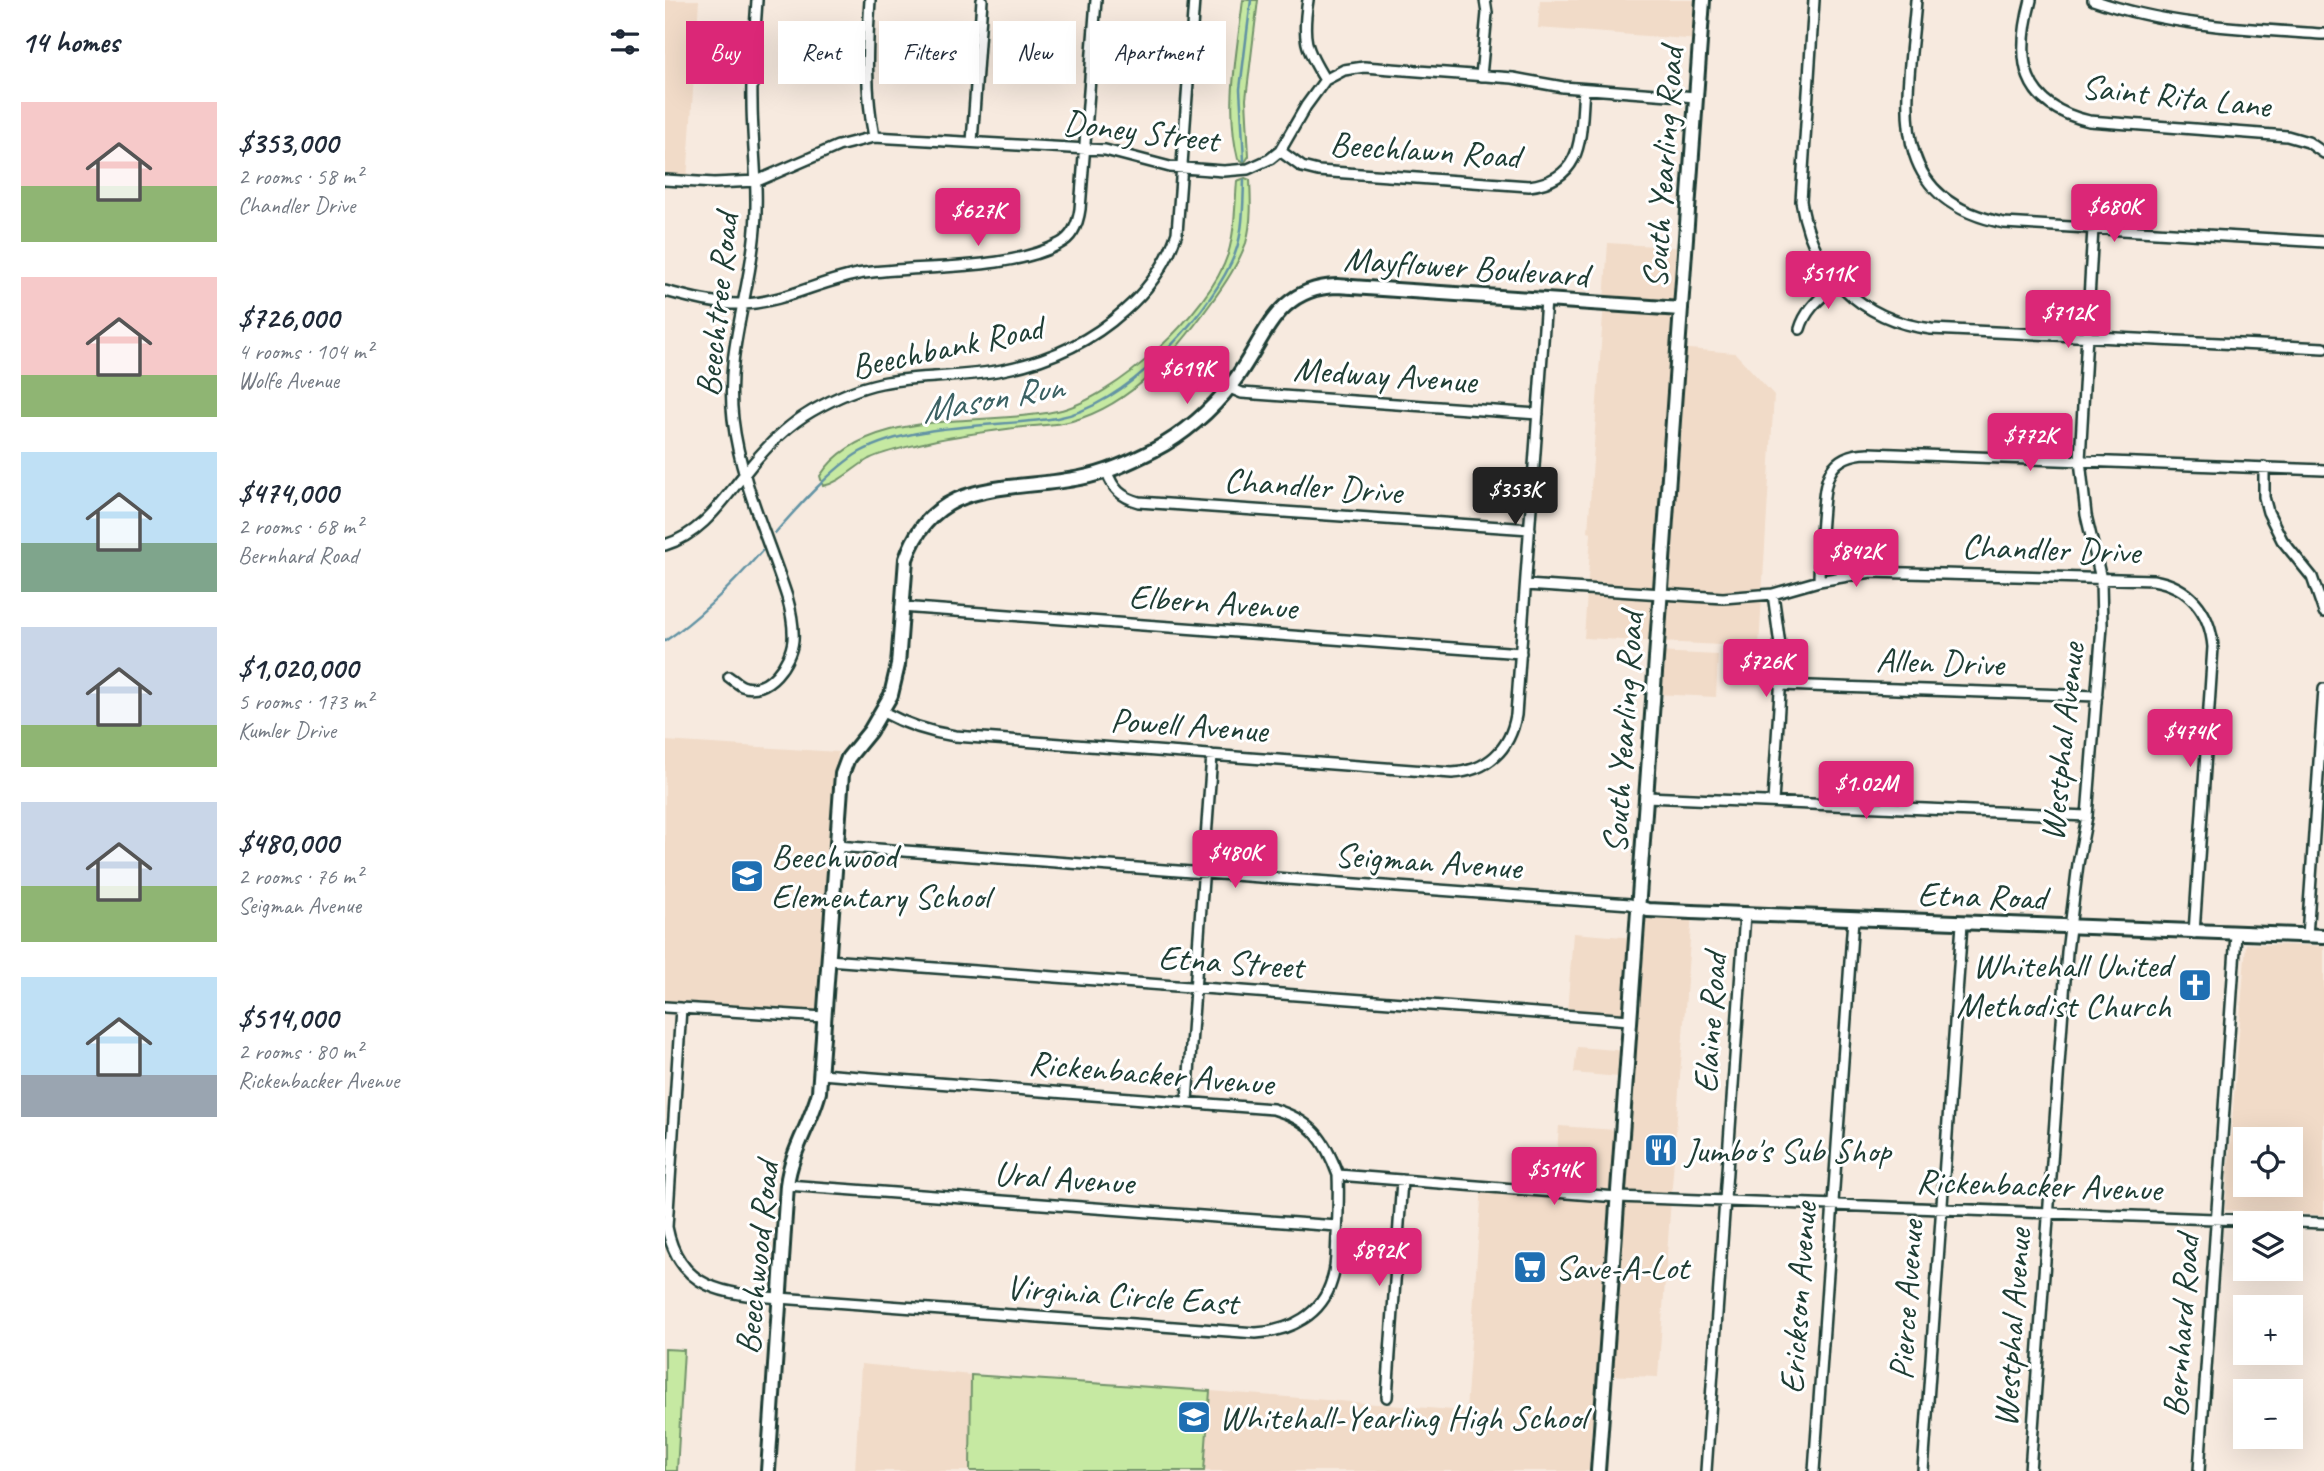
<!DOCTYPE html>
<html lang="en">
<head>
<meta charset="utf-8">
<style>
	body { margin:0; font-family:Caveat,sans-serif; background:#f2f2f3; color:#1f2937; height:100vh; display:flex; flex-direction:column; font-size:26px; white-space:nowrap }
	* { box-sizing:border-box; margin:0 }
	p { font-size:23px; color:#747a83 }
	.icon { flex:none; width:38px; height:38px; fill:none; stroke:currentColor; stroke-width:2; stroke-linecap:round; stroke-linejoin:round }
	.map { position:relative; flex:1; overflow:hidden }
	.details { display:flex; flex-direction:column; background:#fff; width:665px }
	.details>* { flex:none }
	.top-card { position:absolute; left:21px; top:21px; width:665px; height:63px; display:flex; gap:14px }
	.buttons { position:absolute; left:1568px; top:1127px; display:grid; gap:14px }
	.buttons a { display:grid; place-items:center; width:70px; height:70px; border-radius:0px; background:#fff; box-shadow:0 7px 28px #0002; font-size:35px }
	.price { position:absolute; translate:-50% -60px; padding:0 16px; border-radius:7px; background:#db2777; color:#fff; font-size:23px; line-height:46px; filter:drop-shadow(0 2px 4px #0008) }
	.price::after { content:''; position:absolute; left:50%; top:42px; width:21px; height:16px; margin-left:-10px; background:inherit; clip-path:polygon(0 0,100% 0,50% 100%) }
	.price.selected { background:#222; color:#fff }
	ul { padding:0; list-style:none }
	li { display:flex; align-items:center; gap:21px; height:175px; padding:0 21px }
	li span { display:grid; place-items:center; flex:none; width:196px; height:140px; border-radius:0px; color:#555 }
	li>.icon { margin-inline-start:auto }
	span .icon { width:84px; height:84px; fill:#fffc; stroke-width:1 }
	li b { font-size:30px }
	h2 { display:flex; justify-content:space-between; align-items:center; height:84px; padding:0 21px; font-size:30px }
	.tag { padding:0 24px; border-radius:0px; background:#fff; box-shadow:0 7px 28px #0002; font-size:24px; line-height:63px }
	.tag.selected { background:#db2777; color:#fff }
	main { display:flex; flex:1; min-height:0 }
	.map>svg:first-child { display:block }
</style>
</head>
<body>
<main>
<section class="details">
<h2>14 homes<svg class="icon" aria-label="filters" viewBox="0 0 24 24"><path d="M4 7h16M4 17h16"/><circle cx="9" cy="7" r="2"/><circle cx="15" cy="17" r="2"/></svg></h2>
<ul>
<li><span style="background:linear-gradient(#f6c9c9 60%,#8fb573 0)"><svg class="icon" aria-label="home" viewBox="0 0 24 24"><path d="M3 11l9-7 9 7M6 9v11h12V9"/></svg></span><div><b>$353,000</b><p>2 rooms · 58 m²</p><p>Chandler Drive</p></div></li>
<li><span style="background:linear-gradient(#f6c9c9 70%,#8fb573 0)"><svg class="icon" aria-label="home" viewBox="0 0 24 24"><path d="M3 11l9-7 9 7M6 9v11h12V9"/></svg></span><div><b>$726,000</b><p>4 rooms · 104 m²</p><p>Wolfe Avenue</p></div></li>
<li><span style="background:linear-gradient(#bfe0f5 65%,#7fa58c 0)"><svg class="icon" aria-label="home" viewBox="0 0 24 24"><path d="M3 11l9-7 9 7M6 9v11h12V9"/></svg></span><div><b>$474,000</b><p>2 rooms · 68 m²</p><p>Bernhard Road</p></div></li>
<li><span style="background:linear-gradient(#c9d6e8 70%,#8fb573 0)"><svg class="icon" aria-label="home" viewBox="0 0 24 24"><path d="M3 11l9-7 9 7M6 9v11h12V9"/></svg></span><div><b>$1,020,000</b><p>5 rooms · 173 m²</p><p>Kumler Drive</p></div></li>
<li><span style="background:linear-gradient(#c9d6e8 60%,#8fb573 0)"><svg class="icon" aria-label="home" viewBox="0 0 24 24"><path d="M3 11l9-7 9 7M6 9v11h12V9"/></svg></span><div><b>$480,000</b><p>2 rooms · 76 m²</p><p>Seigman Avenue</p></div></li>
<li><span style="background:linear-gradient(#bfe0f5 70%,#9aa5b1 0)"><svg class="icon" aria-label="home" viewBox="0 0 24 24"><path d="M3 11l9-7 9 7M6 9v11h12V9"/></svg></span><div><b>$514,000</b><p>2 rooms · 80 m²</p><p>Rickenbacker Avenue</p></div></li>
</ul>
</section>
<div class="map">
<svg width="1659" height="1471" viewBox="0 0 1659 1471">
	<rect width="100%" height="100%" fill="#f7eadf"/>
	<filter id="ink" filterUnits="userSpaceOnUse"><feTurbulence type="fractalNoise" baseFrequency=".0143" numOctaves="2"/><feDisplacementMap in="SourceGraphic" scale="14" xChannelSelector="R" yChannelSelector="G"/><feConvolveMatrix kernelMatrix="1 2 1 2 8 2 1 2 1" color-interpolation-filters="sRGB"/></filter>
	<g filter="url(#ink)">
		<path fill="#f1dbc8" fill-rule="evenodd" d="M 0,0 L 34,0 L 22,181 L 0,179 Z
			M 875,0 L 1038,0 L 1035,40 L 873,28 Z
			M 943,243 L 1020,248 L 1013,348 L 1070,353 L 1109,395 L 1094,647 L 919,638 L 926,533 L 923,532 Z
			M 991,652 L 1053,655 L 1051,697 L 989,694 Z
			M 0,741 L 173,752 L 155,1011 L 0,1000 Z
			M 974,910 L 1027,913 L 993,1377 L 939,1375 L 935,1422 L 927,1422 L 924,1471 L 190,1471 L 196,1364 L 306,1375 L 545,1391 L 801,1411 L 817,1186 L 889,1190 L 894,1126 L 951,1130 L 954,1077 L 909,1073 L 912,1047 L 963,1051 L 965,1018 L 902,1013 L 908,933 L 971,938 Z
			M 1581,944 L 1659,946 L 1659,1215 L 1560,1210 ZM 1580,1139 L 1626,1139 L 1626,1185 L 1580,1185 Z"/>
		<path fill="#c6e9a2" stroke="#72936b" stroke-width="2" d="M 578,0 L 593,0 L 581,99 L 584,156 L 580,162 L 573,159 C 560,108 572,51 578,0 Z
			M 580,178 L 585,180 C 586,201 587,222 581,243 C 573,265 560,284 546,303 C 511,352 468,404 407,421 C 388,426 368,425 349,428 C 318,432 285,436 254,444 C 238,448 218,452 204,459 C 188,468 176,482 158,486 L 155,476 C 200,406 320,427 392,411 C 450,399 545,311 563,254 C 570,231 570,205 572,181 Z
			M 0,1349 L 19,1350 L 12,1471 L 0,1471 Z
			M 306,1375 L 545,1391 L 539,1471 L 305,1471 Z"/>
		<g fill="none" stroke-linecap="round" stroke-linejoin="round">
			<path stroke="#6293a4" stroke-width="2.5" d="M 579,160 L 575,89 L 586,0
				M 110,533 C 132,508 167,468 195,452 C 247,423 333,427 392,418 C 458,407 538,321 566,263 C 579,237 578,208 579,180
				M 0,641 C 36,617 68,584 97,551"/>
			<g stroke="#1f3d34" stroke-width="14">
				<path id="street" d="M 205,0 C 202,47 200,91 209,137
					M 643,0 C 637,38 640,48 660,80
					M 1149,0 L 1136,201 C 1147,272 1195,320 1266,329 L 1659,348
					M 1251,0 C 1244,96 1214,198 1339,223 L 1659,242
					M 1366,0 C 1350,60 1356,105 1424,121 L 1622,136 L 1643,142 L 1659,153
					M 1428,0 C 1503,26 1580,29 1659,34
					M 816,76 L 822,13 L 820,0
					M 307,142 L 317,0
					M 615,151 L 637,167 L 653,171 L 864,186 C 921,179 915,134 919,89
					M 0,180 L 49,183 L 92,181 L 173,146 L 209,137 L 440,150 L 505,167 L 559,171 L 583,169 L 605,159 L 615,151 L 641,106 L 660,80 L 679,70 L 699,67 L 848,78 L 898,87 L 1031,97
					M 0,291 C 26,298 53,305 79,304 C 121,302 158,279 199,273 C 255,265 345,271 394,244 C 408,237 413,224 415,209 L 431,0
					M 1135,329 C 1141,308 1157,297 1172,283
					M 565,388 L 577,393 L 873,414
					M 1599,467 L 1599,497 L 1603,512 L 1617,540 L 1647,577 L 1659,612
					M 442,472 C 448,489 456,497 474,502 L 865,529
					M 0,545 C 36,534 56,503 78,476 C 97,451 119,427 147,411 C 168,399 192,388 216,383 C 255,375 297,378 337,370 C 383,361 424,343 459,311 C 483,290 502,263 512,233 L 529,0
					M 1154,581 C 1154,561 1155,540 1157,520 C 1160,484 1159,454 1204,453 L 1659,470
					M 861,585 L 1058,598 L 1108,594 L 1154,581 L 1206,572 L 1488,580 C 1524,586 1545,611 1548,647 L 1529,933
					M 1108,594 L 1117,660 L 1108,802
					M 236,607 L 856,653
					M 64,677 C 68,680 73,684 77,686 C 103,696 126,662 128,640 C 129,625 126,611 122,597 C 103,538 75,480 68,419 C 60,351 85,295 90,229 C 94,186 87,144 87,101 C 86,68 90,34 92,0
					M 1116,685 L 1432,696
					M 218,712 C 242,725 264,732 290,736 L 787,773 C 822,771 845,750 851,715 L 881,300
					M 981,797 L 1422,816
					M 171,846 L 965,904 L 973,907
					M 1642,936 L 1659,689
					M 163,960 L 965,1020
					M 0,1007 L 159,1017
					M 16,1008 L 2,1227 C 14,1290 60,1294 114,1298 L 591,1333 C 625,1331 657,1315 667,1280 C 672,1266 671,1250 672,1236 C 673,1216 674,1196 673,1175
					M 156,1074 L 608,1109 C 646,1120 660,1139 673,1175 L 952,1197 L 1659,1223
					M 522,1101 L 547,755
					M 122,1185 L 672,1226
					M 722,1397 L 737,1180
					M 1041,1471 L 1080,914
					M 1149,1471 L 1188,919
					M 1258,1471 L 1297,924
					M 1365,1471 L 1402,952 L 1413,864 L 1422,816 L 1437,626 L 1436,579 L 1421,515 L 1415,460 L 1428,228
					M 1534,1471 L 1571,934"/>
			</g>
			<g stroke="#1f3d34" stroke-width="18">
				<path id="secondary" d="M 973,907 L 983,910 L 1027,912 L 1659,936
					M 103,1471 L 122,1185 C 126,1151 146,1124 154,1092 L 177,774 L 183,758 L 205,731 L 226,695 L 233,665 L 241,559 C 269,476 345,492 415,478 C 442,473 465,462 489,450 C 518,435 546,411 566,385 C 600,343 607,288 672,286 L 1016,309
					M 933,1471 L 1038,0"/>
			</g>
			<use href="#street" stroke="#fff" stroke-width="9"/>
			<use href="#secondary" stroke="#fff" stroke-width="12"/>
		</g>
	</g>
	<defs>
		<g id="school-square" transform="scale(1.75)"><rect x="-9" y="-9" width="18" height="18" rx="4" fill="#1f6fb2" stroke="#fff"/><path d="M0-5L7-2L0 1L-7-2ZM-4 1L0 2.5L4 1V4Q0 6-4 4Z" fill="#fff"/></g>
		<g id="church-square" transform="scale(1.75)"><rect x="-9" y="-9" width="18" height="18" rx="4" fill="#1f6fb2" stroke="#fff"/><path d="M-1.2-6h2.4v3.5h3.3v2.4h-3.3V6h-2.4V-.1h-3.3v-2.4h3.3Z" fill="#fff"/></g>
		<g id="restaurant-square" transform="scale(1.75)"><rect x="-9" y="-9" width="18" height="18" rx="4" fill="#1f6fb2" stroke="#fff"/><path d="M-5-6h1v4h1v-4h1v4h1v-4h1v5L-1.5 .5V6h-2V.5L-5-1ZM5-6V6H3V1.5H1.5Q1.5-4 5-6Z" fill="#fff"/></g>
		<g id="supermarket-square" transform="scale(1.75)"><rect x="-9" y="-9" width="18" height="18" rx="4" fill="#1f6fb2" stroke="#fff"/><path d="M-6-5.5h2.5l.6 2H6L4.5 2H-2.5L-4.4-4H-6ZM-1.5 3.2a1.3 1.3 0 1 0 .1 0ZM3 3.2a1.3 1.3 0 1 0 .1 0Z" fill="#fff"/></g>
	</defs>
	<g fill-rule="evenodd">
		<use href="#school-square" x="82" y="876"/>
		<use href="#church-square" x="1530" y="985"/>
		<use href="#restaurant-square" x="996" y="1150"/>
		<use href="#supermarket-square" x="865" y="1267"/>
		<use href="#school-square" x="529" y="1417"/>
	</g>
	<g text-anchor="middle" dominant-baseline="central" stroke-width="6" stroke-linejoin="round" paint-order="stroke">
		<g font-size="35" fill="#1f3d34" stroke="#fff">
			<text transform="translate(1511 96) rotate(6)">Saint Rita Lane</text>
			<text transform="translate(476 131) rotate(7)">Doney Street</text>
			<text transform="translate(760 150) rotate(4)">Beechlawn Road</text>
			<text transform="translate(998 168) rotate(-86)">South Yearling Road</text>
			<text transform="translate(801 267) rotate(4)">Mayflower Boulevard</text>
			<text transform="translate(52 305) rotate(-84)">Beechtree Road</text>
			<text transform="translate(282 347) rotate(-12)">Beechbank Road</text>
			<text transform="translate(720 375) rotate(4)">Medway Avenue</text>
			<text transform="translate(648 486) rotate(4)">Chandler Drive</text>
			<text transform="translate(1386 549) rotate(2)">Chandler Drive</text>
			<text transform="translate(548 602) rotate(4)">Elbern Avenue</text>
			<text transform="translate(1275 662) rotate(2)">Allen Drive</text>
			<text transform="translate(524 725) rotate(4)">Powell Avenue</text>
			<text transform="translate(958 733) rotate(-86)">South Yearling Road</text>
			<text transform="translate(1397 742) rotate(-84)">Westphal Avenue</text>
			<text transform="translate(763 861) rotate(4)">Seigman Avenue</text>
			<text transform="translate(1317 896) rotate(2)">Etna Road</text>
			<text transform="translate(566 962) rotate(4)">Etna Street</text>
			<text transform="translate(1045 1023) rotate(-86)">Elaine Road</text>
			<text transform="translate(486 1073) rotate(5)">Rickenbacker Avenue</text>
			<text transform="translate(399 1178) rotate(4)">Ural Avenue</text>
			<text transform="translate(1374 1185) rotate(2)">Rickenbacker Avenue</text>
			<text transform="translate(92 1258) rotate(-84)">Beechwood Road</text>
			<text transform="translate(457 1295) rotate(4)">Virginia Circle East</text>
			<text transform="translate(1133 1298) rotate(-86)">Erickson Avenue</text>
			<text transform="translate(1241 1300) rotate(-86)">Pierce Avenue</text>
			<text transform="translate(1516 1326) rotate(-86)">Bernhard Road</text>
			<text transform="translate(1347 1328) rotate(-86)">Westphal Avenue</text>
		</g>
		<g font-size="35" fill="#1f3d34" stroke="#fff" text-anchor="start">
			<text x="106" y="856">Beechwood<tspan x="106" dy="40">Elementary School</tspan></text>
			<text x="1506" y="965" text-anchor="end">Whitehall United<tspan x="1506" dy="40">Methodist Church</tspan></text>
			<text x="1020" y="1150">Jumbo's Sub Shop</text>
			<text x="890" y="1267">Save-A-Lot</text>
			<text x="554" y="1417">Whitehall-Yearling High School</text>
		</g>
		<g font-size="37" font-style="italic" fill="#3b6163" stroke="#fff">
			<text transform="translate(327 398) rotate(-10)">Mason Run</text>
		</g>
	</g>
</svg>
<div class="buttons">
<a><svg class="icon" aria-label="locate" viewBox="0 0 24 24"><circle cx="12" cy="12" r="6"/><path d="M12 2v4M12 18v4M2 12h4M18 12h4"/></svg></a>
<a><svg class="icon" aria-label="layers" viewBox="0 0 24 24"><path d="M12 4l9 5-9 5-9-5zM3 14l9 5 9-5"/></svg></a>
<a>+</a>
<a>−</a>
</div>
<b class="price" style="left:1449px;top:244px">$680K</b>
<b class="price" style="left:313px;top:248px">$627K</b>
<b class="price" style="left:1163px;top:311px">$511K</b>
<b class="price" style="left:1403px;top:350px">$712K</b>
<b class="price" style="left:522px;top:406px">$619K</b>
<b class="price" style="left:1365px;top:473px">$772K</b>
<b class="price selected" style="left:850px;top:527px">$353K</b>
<b class="price" style="left:1191px;top:589px">$842K</b>
<b class="price" style="left:1101px;top:699px">$726K</b>
<b class="price" style="left:1525px;top:769px">$474K</b>
<b class="price" style="left:1201px;top:821px">$1.02M</b>
<b class="price" style="left:570px;top:890px">$480K</b>
<b class="price" style="left:889px;top:1207px">$514K</b>
<b class="price" style="left:714px;top:1288px">$892K</b>
<div class="top-card">
<a class="tag selected">Buy</a>
<a class="tag">Rent</a>
<a class="tag">Filters</a>
<a class="tag">New</a>
<a class="tag">Apartment</a>
</div>
</div>
</main>
</body>
</html>
